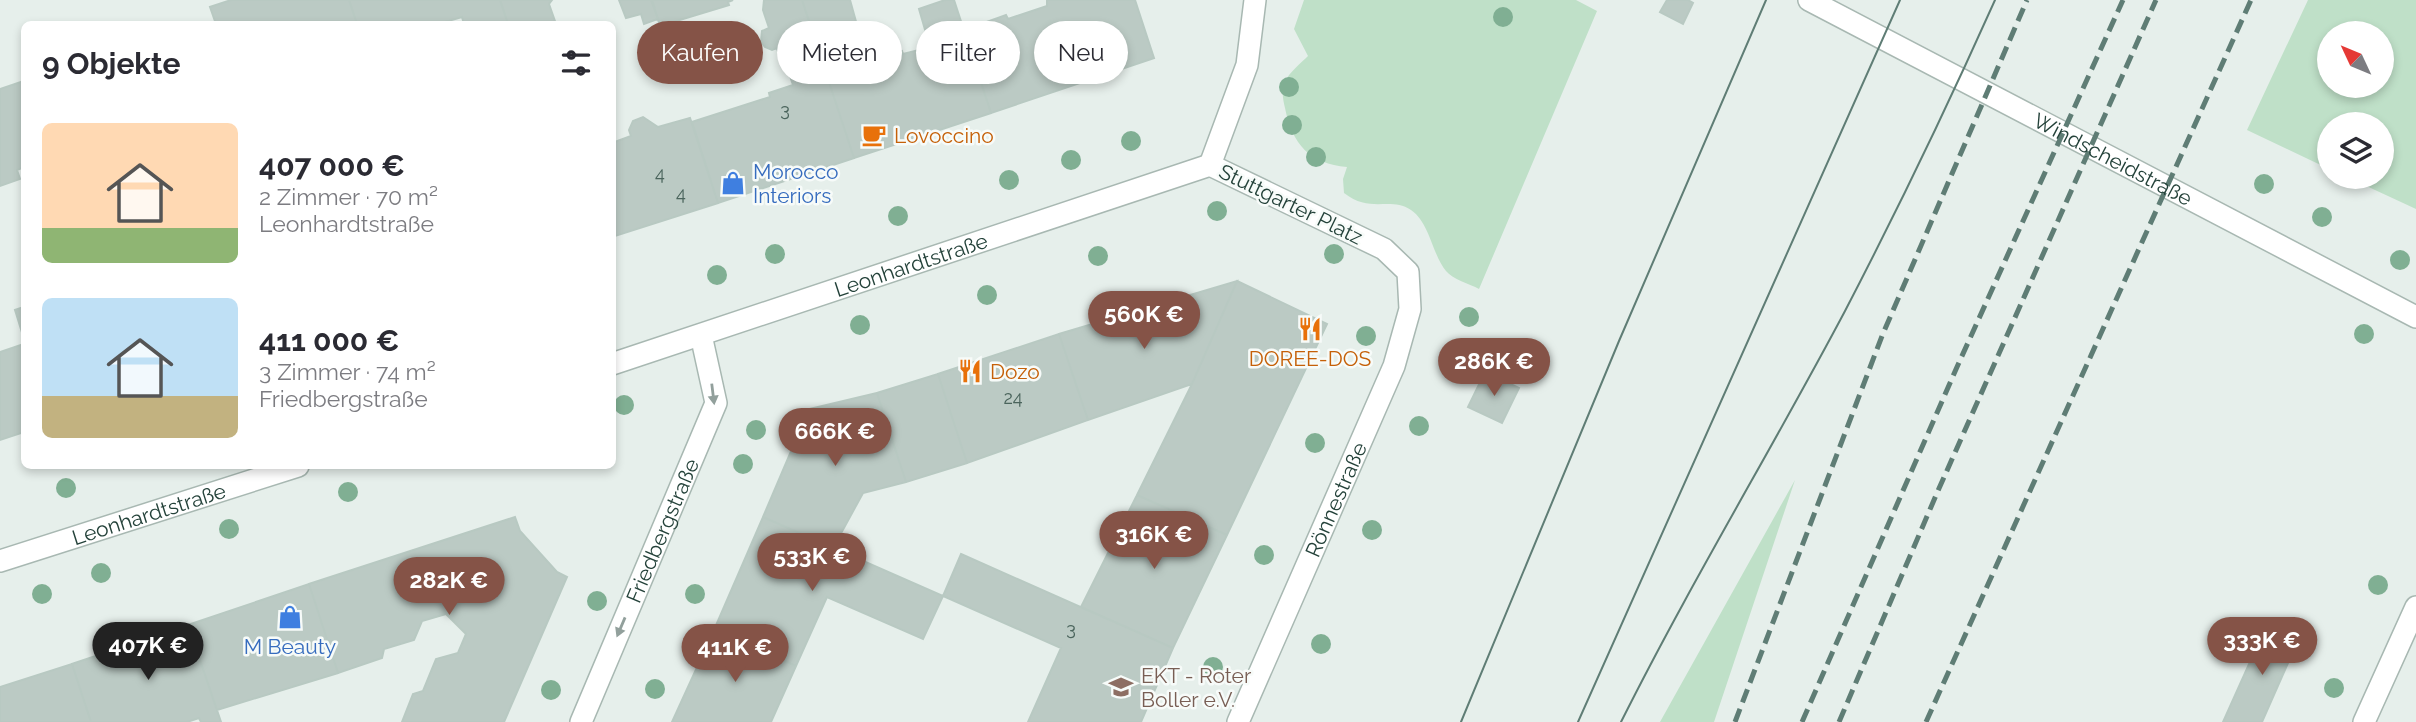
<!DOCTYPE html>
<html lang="de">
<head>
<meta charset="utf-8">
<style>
	body { margin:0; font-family:Raleway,sans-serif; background:#f2f2f3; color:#2b2b33; height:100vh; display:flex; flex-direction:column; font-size:26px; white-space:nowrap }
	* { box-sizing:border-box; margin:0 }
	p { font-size:23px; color:#7c7c81 }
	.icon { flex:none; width:38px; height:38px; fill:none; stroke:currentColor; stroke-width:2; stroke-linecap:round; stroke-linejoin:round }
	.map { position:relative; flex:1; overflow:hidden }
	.sheet { position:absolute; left:21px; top:21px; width:595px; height:448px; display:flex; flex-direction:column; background:#fff; border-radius:10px; box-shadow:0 4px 10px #0003 }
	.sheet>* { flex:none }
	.banner { position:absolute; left:637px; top:21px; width:665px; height:63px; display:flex; gap:14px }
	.needle { width:46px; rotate:314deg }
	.tools { position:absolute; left:2317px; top:21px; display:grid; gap:14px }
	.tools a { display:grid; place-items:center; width:77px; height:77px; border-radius:50%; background:#fff; box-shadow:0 4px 10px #0003; font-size:35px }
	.price { position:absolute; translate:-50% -60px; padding:0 16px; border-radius:24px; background:#855347; color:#fff; font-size:23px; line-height:46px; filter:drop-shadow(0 2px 4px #0008) }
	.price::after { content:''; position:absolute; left:50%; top:42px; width:21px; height:16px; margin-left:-10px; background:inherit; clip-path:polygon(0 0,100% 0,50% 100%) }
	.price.current { background:#222; color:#fff }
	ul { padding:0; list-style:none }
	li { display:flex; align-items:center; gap:21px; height:175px; padding:0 21px }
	li span { display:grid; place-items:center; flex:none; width:196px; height:140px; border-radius:10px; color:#555 }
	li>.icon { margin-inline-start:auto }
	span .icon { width:84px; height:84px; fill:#fffc; stroke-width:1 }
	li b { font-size:30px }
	h2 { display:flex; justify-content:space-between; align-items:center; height:84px; padding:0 21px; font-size:30px }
	.tag { padding:0 24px; border-radius:32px; background:#fff; box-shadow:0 4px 10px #0003; font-size:24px; line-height:63px }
	.tag.current { background:#855347; color:#fff }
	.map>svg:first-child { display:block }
</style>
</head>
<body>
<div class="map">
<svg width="2416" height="722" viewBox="0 0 2416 722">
	<rect width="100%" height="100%" fill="#e6efeb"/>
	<path fill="#bfe0c8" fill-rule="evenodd" d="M 1304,0 L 1576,0 L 1597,11 L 1479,289 C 1470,284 1452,279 1446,271 C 1432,254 1430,223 1411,210 C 1390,196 1371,214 1344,193 L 1343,179 L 1347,167 C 1310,164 1292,144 1285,108 C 1283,100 1281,89 1285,81 C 1290,72 1301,63 1308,56 L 1294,29 Z
		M 2308,0 L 2416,0 L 2416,209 L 2347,177 L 2382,177 L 2382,124 L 2329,124 L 2329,169 L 2247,130 ZM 2329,33 L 2382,33 L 2382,86 L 2329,86 Z
		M 1795,480 L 1714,722 L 1660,722 Z"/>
	<path fill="#bbcac4" stroke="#b8c9c2" stroke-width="2" d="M 231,0 L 349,0 L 357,24 L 216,24 L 210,7 Z
		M 349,0 L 500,0 L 508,24 L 464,24 L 462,17 L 438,24 L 357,24 Z
		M 500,0 L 552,0 L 549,4 L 556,24 L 508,24 Z
		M 619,0 L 651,0 L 658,19 L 644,24 L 641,14 L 626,18 Z
		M 652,0 L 733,0 L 728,2 L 729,5 L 660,26 Z
		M 764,0 L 802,0 L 854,158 L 718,203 L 692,122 L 770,97 L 769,93 L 793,85 L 786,64 L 782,66 L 777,48 L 772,50 L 765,47 L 761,42 L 762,31 L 769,28 L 763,10 Z
		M 802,0 L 850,0 L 860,36 L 856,38 L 865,64 L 902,51 L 903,54 L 923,49 L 928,40 L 919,9 L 945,0 L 954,0 L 991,113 L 854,158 Z
		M 1047,0 L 1135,0 L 1154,58 L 991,113 L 964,30 L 1006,15 L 1008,19 L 1047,6 Z
		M 1667,0 L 1688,0 L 1693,3 L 1683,24 L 1660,12 Z
		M 24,81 L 24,167 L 17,170 L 20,179 L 0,186 L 0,89 Z
		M 643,117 L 658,127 L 690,118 L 718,203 L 612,237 L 612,143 L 631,136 L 629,130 L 633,121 Z
		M 1237,281 L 1192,384 L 1088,420 L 1059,334 Z
		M 1237,281 L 1327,324 L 1227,535 L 1137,495 L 1192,384 Z
		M 24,307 L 24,339 L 15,310 Z
		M 1059,334 L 1088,420 L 967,463 L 938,374 Z
		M 24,344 L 24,432 L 0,440 L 0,352 Z
		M 1485,372 L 1519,388 L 1502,423 L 1468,407 Z
		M 938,374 L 967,463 L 906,482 L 877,393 Z
		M 877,393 L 906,482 L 863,493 L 833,548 L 763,517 L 809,409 Z
		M 1137,495 L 1227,535 L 1173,648 L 1081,607 Z
		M 515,517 L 520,531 L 557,572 L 567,577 L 504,722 L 402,722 L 413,694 L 423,691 L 436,659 L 458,653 L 466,634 L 446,614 L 422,621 L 414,640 L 384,649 L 382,658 L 338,673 L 309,584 Z
		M 763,517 L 943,596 L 923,639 L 827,597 L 796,666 L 714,630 Z
		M 961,554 L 1173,648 L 1141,722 L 1028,722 L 1061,648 L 943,596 Z
		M 309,584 L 338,673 L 217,710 L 188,625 Z
		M 2267,624 L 2299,638 L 2262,722 L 2223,722 Z
		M 188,625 L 221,722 L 201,722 L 199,718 L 187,722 L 91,722 L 72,664 Z
		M 714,630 L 796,666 L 771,722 L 672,722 Z
		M 72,664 L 91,722 L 0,722 L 0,687 Z"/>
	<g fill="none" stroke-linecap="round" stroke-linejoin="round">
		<g stroke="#a8b8b2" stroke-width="24">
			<g id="minor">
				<path id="s1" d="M 1809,0 L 2416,317"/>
				<path id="s2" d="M 612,364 L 1210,165"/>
				<path id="s3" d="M 0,561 L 298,466"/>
				<path id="s4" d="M 581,722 L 716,403 L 701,335"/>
				<path id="s5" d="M 1238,722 L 1394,366 L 1410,309 L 1408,272 L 1384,249 L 1210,165 L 1247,65 L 1255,0"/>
				<path d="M 2364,722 L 2416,607"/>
			</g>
		</g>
		<use href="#minor" stroke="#fff" stroke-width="21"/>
		<path stroke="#5f7d75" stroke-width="2" d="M 1461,722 L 1619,341 L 1766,0
			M 1578,722 L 1900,0
			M 1621,722 C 1691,582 1772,449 1845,311 C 1898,209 1948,105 1995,0"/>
		<path stroke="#5f7d75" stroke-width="5" stroke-dasharray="14 7" stroke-linecap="butt" d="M 1735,722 L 1882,336 L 2027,0
			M 1802,722 L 1957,367 L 2123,0
			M 1839,722 L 1937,493 L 2156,0
			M 1926,722 L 2251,0"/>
	</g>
	<g fill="#80af93">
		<circle cx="1503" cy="17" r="10"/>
		<circle cx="1289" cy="87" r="10"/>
		<circle cx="1292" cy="125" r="10"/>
		<circle cx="1131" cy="141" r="10"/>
		<circle cx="1316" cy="157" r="10"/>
		<circle cx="1071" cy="160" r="10"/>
		<circle cx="1009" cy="180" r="10"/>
		<circle cx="2264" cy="184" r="10"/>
		<circle cx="1217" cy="211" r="10"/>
		<circle cx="898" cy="216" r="10"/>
		<circle cx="2322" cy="217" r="10"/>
		<circle cx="775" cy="254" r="10"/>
		<circle cx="1334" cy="254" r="10"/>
		<circle cx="1098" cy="256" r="10"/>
		<circle cx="2400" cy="260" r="10"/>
		<circle cx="717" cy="275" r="10"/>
		<circle cx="987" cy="295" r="10"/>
		<circle cx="1469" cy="317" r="10"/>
		<circle cx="860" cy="325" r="10"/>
		<circle cx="2364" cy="334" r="10"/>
		<circle cx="1366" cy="336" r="10"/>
		<circle cx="624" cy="405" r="10"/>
		<circle cx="1419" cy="426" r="10"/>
		<circle cx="756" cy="430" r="10"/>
		<circle cx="1315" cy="443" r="10"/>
		<circle cx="743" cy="464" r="10"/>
		<circle cx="66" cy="488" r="10"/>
		<circle cx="348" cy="492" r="10"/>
		<circle cx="229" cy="529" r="10"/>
		<circle cx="1372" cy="530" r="10"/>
		<circle cx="1264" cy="555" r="10"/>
		<circle cx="101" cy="573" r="10"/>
		<circle cx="2378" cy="585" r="10"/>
		<circle cx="42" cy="594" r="10"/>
		<circle cx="695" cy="594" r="10"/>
		<circle cx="597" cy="601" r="10"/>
		<circle cx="1321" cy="644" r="10"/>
		<circle cx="1213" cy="667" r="10"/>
		<circle cx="2334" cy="688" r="10"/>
		<circle cx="655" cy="689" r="10"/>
		<circle cx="551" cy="690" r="10"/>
	</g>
	<defs><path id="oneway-solid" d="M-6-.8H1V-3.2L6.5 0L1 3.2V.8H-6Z" transform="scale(1.75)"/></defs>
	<g fill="#92a09c">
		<use href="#oneway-solid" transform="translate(713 394) rotate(83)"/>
		<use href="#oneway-solid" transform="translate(621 627) rotate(113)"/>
	</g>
	<defs>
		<g id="cafe-bare" transform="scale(1.89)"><path d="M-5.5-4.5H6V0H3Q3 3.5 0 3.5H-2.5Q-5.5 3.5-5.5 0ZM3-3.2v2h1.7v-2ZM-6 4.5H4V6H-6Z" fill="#e8710a" stroke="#f7fbf9" stroke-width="2.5" paint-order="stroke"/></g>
		<g id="shop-bare" transform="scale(1.89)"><path d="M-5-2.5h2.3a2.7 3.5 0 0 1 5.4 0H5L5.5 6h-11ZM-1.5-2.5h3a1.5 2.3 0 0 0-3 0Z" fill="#3f7fe0" stroke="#f7fbf9" stroke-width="2.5" paint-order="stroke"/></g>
		<g id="restaurant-bare" transform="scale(1.89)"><path d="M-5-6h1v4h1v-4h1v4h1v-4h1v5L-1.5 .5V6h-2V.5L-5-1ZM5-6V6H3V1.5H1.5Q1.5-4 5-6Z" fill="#e8710a" stroke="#f7fbf9" stroke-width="2.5" paint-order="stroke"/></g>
		<g id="school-bare" transform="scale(1.89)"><path d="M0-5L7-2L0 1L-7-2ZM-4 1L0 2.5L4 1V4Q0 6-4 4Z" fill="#8d6e63" stroke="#f7fbf9" stroke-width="2.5" paint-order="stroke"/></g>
	</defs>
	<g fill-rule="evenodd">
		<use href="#cafe-bare" x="874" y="135"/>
		<use href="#shop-bare" x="733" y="183"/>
		<use href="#restaurant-bare" x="1310" y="329"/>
		<use href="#restaurant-bare" x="970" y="371"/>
		<use href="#shop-bare" x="290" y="617"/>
		<use href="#school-bare" x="1121" y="687"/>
	</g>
	<g text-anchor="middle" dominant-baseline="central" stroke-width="5" stroke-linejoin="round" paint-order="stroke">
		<g font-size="18" fill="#4a645c">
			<text x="785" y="109">3</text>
			<text x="660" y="173">4</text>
			<text x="681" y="193">4</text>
			<text x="1013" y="397">24</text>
			<text x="1071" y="628">3</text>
		</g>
		<g font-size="21" fill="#c56008" stroke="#f7fbf9" text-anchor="start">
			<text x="894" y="135">Lovoccino</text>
			<text x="1310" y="358" text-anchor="middle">DOREE-DOS</text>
			<text x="990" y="371">Dozo</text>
		</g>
		<g font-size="21" fill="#24423a" stroke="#f7fbf9">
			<text stroke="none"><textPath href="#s1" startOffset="343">Windscheidstraße</textPath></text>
			<text transform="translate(1291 204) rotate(26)">Stuttgarter Platz</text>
			<text stroke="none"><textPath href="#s2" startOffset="315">Leonhardtstraße</textPath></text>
			<text stroke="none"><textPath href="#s5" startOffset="243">Rönnestraße</textPath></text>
			<text stroke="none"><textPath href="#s3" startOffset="156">Leonhardtstraße</textPath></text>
			<text stroke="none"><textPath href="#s4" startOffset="208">Friedbergstraße</textPath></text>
		</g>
		<g font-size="21" fill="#366cbe" stroke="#f7fbf9" text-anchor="start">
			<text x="753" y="171">Morocco<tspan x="753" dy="24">Interiors</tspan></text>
			<text x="290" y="646" text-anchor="middle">M Beauty</text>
		</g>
		<g font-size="21" fill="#785e54" stroke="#f7fbf9" text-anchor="start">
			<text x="1141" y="675">EKT - Roter<tspan x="1141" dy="24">Boller e.V.</tspan></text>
		</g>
	</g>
</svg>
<div class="tools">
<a><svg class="needle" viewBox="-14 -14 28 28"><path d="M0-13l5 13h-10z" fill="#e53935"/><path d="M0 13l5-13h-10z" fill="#7c7c81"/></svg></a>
<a><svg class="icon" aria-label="layers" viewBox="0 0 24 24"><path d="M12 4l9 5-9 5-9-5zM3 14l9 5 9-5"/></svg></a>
</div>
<b class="price" style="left:1144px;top:351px">560K €</b>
<b class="price" style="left:1494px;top:398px">286K €</b>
<b class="price" style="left:835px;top:468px">666K €</b>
<b class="price" style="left:1154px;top:571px">316K €</b>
<b class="price" style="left:812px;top:593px">533K €</b>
<b class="price" style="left:449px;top:617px">282K €</b>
<b class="price" style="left:2262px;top:677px">333K €</b>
<b class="price current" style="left:148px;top:682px">407K €</b>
<b class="price" style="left:735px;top:684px">411K €</b>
<div class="banner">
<a class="tag current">Kaufen</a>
<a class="tag">Mieten</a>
<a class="tag">Filter</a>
<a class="tag">Neu</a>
</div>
<section class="sheet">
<h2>9 Objekte<svg class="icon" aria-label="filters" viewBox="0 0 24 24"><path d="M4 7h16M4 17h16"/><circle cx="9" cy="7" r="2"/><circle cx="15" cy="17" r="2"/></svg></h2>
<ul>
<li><span style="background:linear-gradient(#ffd9b3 75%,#8fb573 0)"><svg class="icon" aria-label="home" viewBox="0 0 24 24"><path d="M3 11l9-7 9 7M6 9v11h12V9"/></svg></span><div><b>407 000 €</b><p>2 Zimmer · 70 m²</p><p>Leonhardtstraße</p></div></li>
<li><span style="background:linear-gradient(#bfe0f5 70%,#c2b280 0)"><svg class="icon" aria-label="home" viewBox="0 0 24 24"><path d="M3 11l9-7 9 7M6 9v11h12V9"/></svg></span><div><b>411 000 €</b><p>3 Zimmer · 74 m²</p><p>Friedbergstraße</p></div></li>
</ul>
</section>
</div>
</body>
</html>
